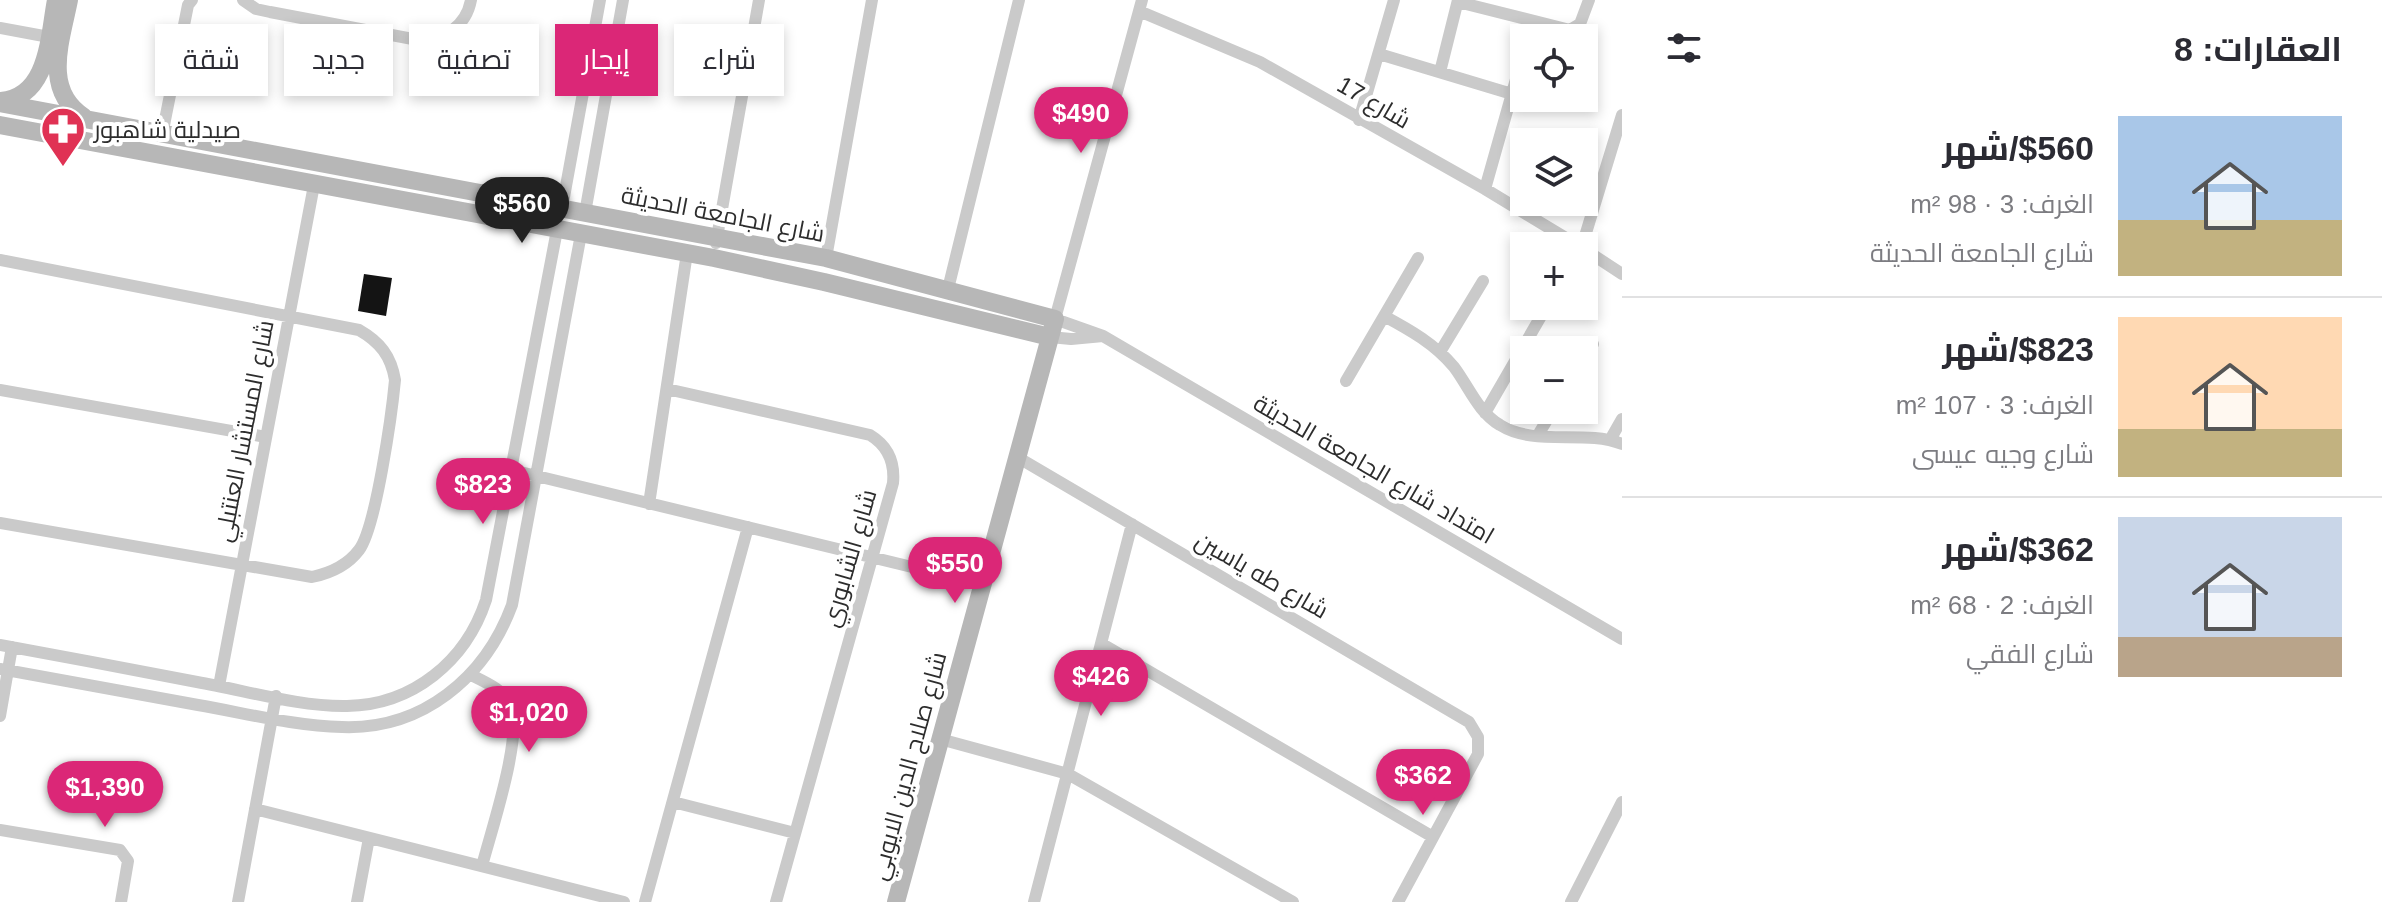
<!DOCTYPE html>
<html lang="ar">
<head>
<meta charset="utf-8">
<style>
	body { margin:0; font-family:Arial,Cairo,sans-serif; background:#f2f2f3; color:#2b2b33; direction:rtl; height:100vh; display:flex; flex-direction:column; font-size:30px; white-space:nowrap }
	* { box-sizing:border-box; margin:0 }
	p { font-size:26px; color:#7c7c81 }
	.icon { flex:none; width:44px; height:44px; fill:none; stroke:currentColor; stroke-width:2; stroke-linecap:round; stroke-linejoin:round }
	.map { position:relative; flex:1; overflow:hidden; direction:ltr }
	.panel { display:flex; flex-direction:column; background:#fff; width:760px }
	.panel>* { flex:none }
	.banner { position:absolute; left:24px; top:24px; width:760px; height:72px; direction:rtl; display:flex; gap:16px }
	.fabs { position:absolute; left:1510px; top:24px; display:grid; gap:16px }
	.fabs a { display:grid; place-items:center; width:88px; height:88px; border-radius:0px; background:#fff; box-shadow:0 4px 12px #0003; font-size:40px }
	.price { position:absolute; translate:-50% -68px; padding:0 18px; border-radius:28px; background:#db2777; color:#fff; font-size:26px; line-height:52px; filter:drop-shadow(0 2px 4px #0008) }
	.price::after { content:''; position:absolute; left:50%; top:48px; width:24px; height:18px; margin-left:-12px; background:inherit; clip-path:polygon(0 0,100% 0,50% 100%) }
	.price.current { background:#222; color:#fff }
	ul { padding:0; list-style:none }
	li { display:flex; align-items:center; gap:24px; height:200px; padding:0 40px }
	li+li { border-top:2px solid #e1e1e2 }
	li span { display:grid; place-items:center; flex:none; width:224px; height:160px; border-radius:0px; color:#555 }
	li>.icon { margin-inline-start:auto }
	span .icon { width:96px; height:96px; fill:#fffc; stroke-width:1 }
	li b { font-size:34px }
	h2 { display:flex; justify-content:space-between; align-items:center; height:96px; padding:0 40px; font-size:34px }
	.pill { padding:0 28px; border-radius:0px; background:#fff; box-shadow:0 4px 12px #0003; font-size:28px; line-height:72px }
	.pill.current { background:#db2777; color:#fff }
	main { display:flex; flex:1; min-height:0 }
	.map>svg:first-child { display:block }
</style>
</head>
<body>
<main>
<section class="panel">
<h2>العقارات: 8<svg class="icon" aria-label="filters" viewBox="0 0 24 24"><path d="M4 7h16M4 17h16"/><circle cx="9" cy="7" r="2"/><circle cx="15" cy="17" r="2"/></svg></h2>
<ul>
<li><span style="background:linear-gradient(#a9c7e8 65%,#c2b280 0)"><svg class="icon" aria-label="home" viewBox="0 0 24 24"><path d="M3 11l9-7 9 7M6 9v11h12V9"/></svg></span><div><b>$560/شهر</b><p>الغرف: 3 · 98 m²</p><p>شارع الجامعة الحديثة</p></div></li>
<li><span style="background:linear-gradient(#ffd9b3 70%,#c2b280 0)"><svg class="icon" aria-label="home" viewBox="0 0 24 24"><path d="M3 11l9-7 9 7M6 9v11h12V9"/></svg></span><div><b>$823/شهر</b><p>الغرف: 3 · 107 m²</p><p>شارع وجيه عيسى</p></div></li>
<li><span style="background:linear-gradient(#c9d6e8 75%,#b9a48a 0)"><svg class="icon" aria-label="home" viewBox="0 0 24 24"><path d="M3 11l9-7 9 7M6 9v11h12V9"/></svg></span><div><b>$362/شهر</b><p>الغرف: 2 · 68 m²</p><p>شارع الفقي</p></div></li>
</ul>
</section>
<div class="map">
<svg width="1622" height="902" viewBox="0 0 1622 902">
	<rect width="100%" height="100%" fill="#fff"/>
	<path fill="#141414" d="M 364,274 L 392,278 L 386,316 L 358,311 Z"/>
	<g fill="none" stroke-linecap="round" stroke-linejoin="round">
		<path stroke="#cacaca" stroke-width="12" d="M 243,0 L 256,9 L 270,12 L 418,40 C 444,40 466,27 471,0
			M 1142,0 L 1055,319 L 1103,336 L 1622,639
			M 1458,2 L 1570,30 L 1580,24 L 1589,0
			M 1139,11 L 1260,62 L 1485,189 L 1579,246
			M 0,28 L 49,37
			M 1527,38 L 1532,21
			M 1379,54 L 1512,94
			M 1440,72 L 1458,0
			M 1359,120 L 1394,0
			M 162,135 L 188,5 L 192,0
			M 1485,189 L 1524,51
			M 562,208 L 600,0
			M 585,213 L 623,0
			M 716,243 L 759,0
			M 1582,246 L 1622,115
			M 1584,249 L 1622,274
			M 826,258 L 872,0
			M 0,260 L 359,330 C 380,342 391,356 395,380 C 392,412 376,528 359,550 C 347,566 331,573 312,577 L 0,523
			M 948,289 L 1019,0
			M 1384,316 C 1410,330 1435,344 1454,367 C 1469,387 1478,412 1500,425 C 1535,447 1584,429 1622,444
			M 1050,337 L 1071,339 L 1103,336
			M 1440,352 L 1483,281
			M 1584,358 L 1593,344
			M 1346,381 L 1418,258
			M 667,389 L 870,435 C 888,446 895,462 893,483 L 776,902
			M 0,390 L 266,437
			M 1485,413 L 1544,311
			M 1538,435 L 1553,410
			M 1610,440 L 1622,419
			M 1017,457 L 1469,722 L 1478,737 L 1478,754 L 1398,902
			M 512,470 L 982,584
			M 649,504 L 687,253
			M 1102,644 L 1433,837
			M 0,645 C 66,657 131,669 197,682 C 244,690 299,707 347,706 C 413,705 466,661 486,600 L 557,230
			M 0,669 C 66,681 132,693 198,705 C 245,713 294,726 342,727 C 422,730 485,678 512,605 L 581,234
			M 471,675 C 485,682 504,690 511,705 C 523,737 491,831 482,866
			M 219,686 L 314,185
			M 0,716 L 12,647
			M 940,739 L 1068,774 L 1293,902
			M 673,802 L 795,833
			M 255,809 L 624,902
			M 0,830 L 120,850 L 128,861 L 121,902
			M 238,902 L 276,696
			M 357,902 L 369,838
			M 645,902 L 748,527
			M 1034,902 L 1132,524
			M 1571,902 L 1622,802"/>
		<path stroke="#b7b7b7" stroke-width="18" d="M 69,0 C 61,41 42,90 84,117
			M 1,101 C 49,97 49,36 56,0
			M 0,103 L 826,258 L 1055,319 L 896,902
			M 0,125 L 714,258 L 824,282 L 1050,337"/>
	</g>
	<defs>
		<g id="pharmacy-pin" transform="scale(2.3)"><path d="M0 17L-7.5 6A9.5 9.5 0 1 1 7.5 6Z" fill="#e03254" stroke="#fff"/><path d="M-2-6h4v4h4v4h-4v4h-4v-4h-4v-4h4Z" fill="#fff"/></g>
	</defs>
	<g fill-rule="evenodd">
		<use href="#pharmacy-pin" x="63" y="129"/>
	</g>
	<g text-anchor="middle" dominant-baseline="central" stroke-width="8" stroke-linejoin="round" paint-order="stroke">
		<g font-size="24" fill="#2d2d2d" stroke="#fff">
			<text transform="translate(1374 102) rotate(30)">شارع 17</text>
			<text transform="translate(723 214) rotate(11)">شارع الجامعة الحديثة</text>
			<text transform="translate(244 431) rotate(-79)">شارع المستشار العنتبلي</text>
			<text transform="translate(1374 469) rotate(30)">امتداد شارع الجامعة الحديثة</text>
			<text transform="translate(849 558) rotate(-74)">شارع الشابوري</text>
			<text transform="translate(1262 575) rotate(30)">شارع طه ياسين</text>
			<text transform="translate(908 766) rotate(-75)">شارع صلاح الدين الايوبي</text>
		</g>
		<g font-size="24" fill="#2d2d2d" stroke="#fff" text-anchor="start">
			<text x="94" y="129">صيدلية شاهبور</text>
		</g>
	</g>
</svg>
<div class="fabs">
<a><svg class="icon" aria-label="locate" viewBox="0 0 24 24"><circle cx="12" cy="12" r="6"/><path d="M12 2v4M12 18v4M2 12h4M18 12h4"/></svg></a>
<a><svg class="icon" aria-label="layers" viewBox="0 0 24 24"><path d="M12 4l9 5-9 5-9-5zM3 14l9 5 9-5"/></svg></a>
<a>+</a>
<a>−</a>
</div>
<b class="price" style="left:1081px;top:155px">$490</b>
<b class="price current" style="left:522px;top:245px">$560</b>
<b class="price" style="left:483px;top:526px">$823</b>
<b class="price" style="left:955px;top:605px">$550</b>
<b class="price" style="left:1101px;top:718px">$426</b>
<b class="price" style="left:529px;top:754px">$1,020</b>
<b class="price" style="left:1423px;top:817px">$362</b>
<b class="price" style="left:105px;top:829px">$1,390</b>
<div class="banner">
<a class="pill">شراء</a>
<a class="pill current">إيجار</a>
<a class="pill">تصفية</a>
<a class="pill">جديد</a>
<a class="pill">شقة</a>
</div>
</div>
</main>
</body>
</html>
